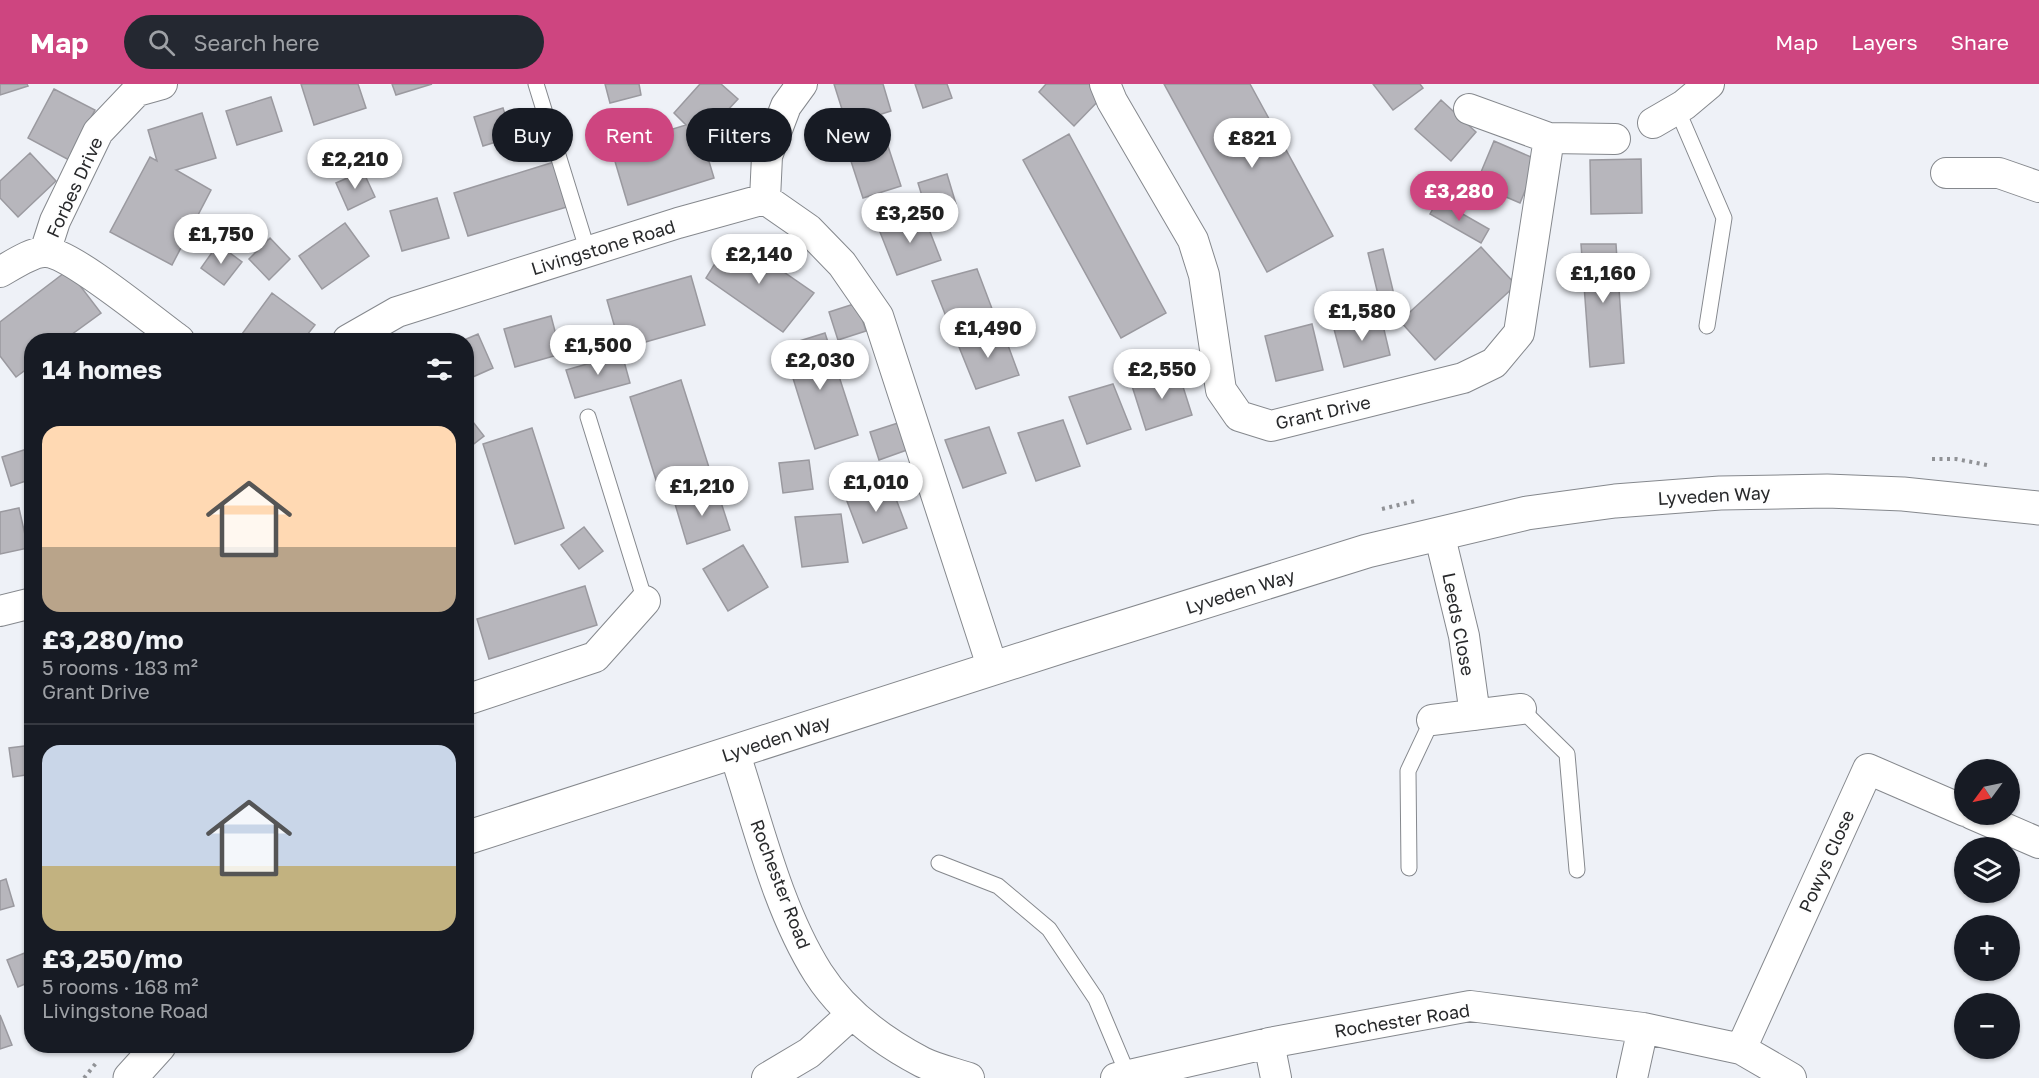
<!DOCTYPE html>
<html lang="en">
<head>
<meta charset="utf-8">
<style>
	body { margin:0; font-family:"Golos Text",sans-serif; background:#242831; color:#f1f3f6; height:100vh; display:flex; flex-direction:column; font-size:22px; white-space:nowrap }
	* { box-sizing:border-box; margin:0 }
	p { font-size:20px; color:#9ea1a6 }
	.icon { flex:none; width:33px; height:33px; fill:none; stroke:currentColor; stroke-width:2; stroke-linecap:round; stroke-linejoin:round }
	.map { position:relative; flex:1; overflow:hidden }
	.panel { position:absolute; left:24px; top:249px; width:450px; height:720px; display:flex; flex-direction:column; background:#171b24; border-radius:24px; box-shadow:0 2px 4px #0004 }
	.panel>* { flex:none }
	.top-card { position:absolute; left:492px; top:24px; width:570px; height:54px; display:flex; gap:12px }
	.needle { width:39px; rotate:237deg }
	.tools { position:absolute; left:1954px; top:675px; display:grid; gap:12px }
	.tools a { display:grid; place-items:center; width:66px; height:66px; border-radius:50%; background:#171b24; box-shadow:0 2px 4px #0004; font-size:30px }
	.price { position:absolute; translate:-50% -51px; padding:0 14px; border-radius:21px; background:#fff; color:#222; font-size:20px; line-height:39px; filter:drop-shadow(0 2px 3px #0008) }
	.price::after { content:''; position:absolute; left:50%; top:36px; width:18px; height:14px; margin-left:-9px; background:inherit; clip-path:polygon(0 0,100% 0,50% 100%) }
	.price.selected { background:#ce4580; color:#fff }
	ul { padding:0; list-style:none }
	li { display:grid; align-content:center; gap:12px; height:318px; padding:0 18px }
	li+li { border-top:2px solid #363941 }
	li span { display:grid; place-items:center; height:186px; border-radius:18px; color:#555 }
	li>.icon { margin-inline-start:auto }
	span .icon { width:108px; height:108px; fill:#fffc; stroke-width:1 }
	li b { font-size:26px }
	h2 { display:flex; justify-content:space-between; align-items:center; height:72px; padding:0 18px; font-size:26px }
	.pill { padding:0 21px; border-radius:27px; background:#171b24; box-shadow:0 2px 4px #0004; font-size:21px; line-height:54px }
	.pill.selected { background:#ce4580; color:#fff }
	header { display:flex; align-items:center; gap:36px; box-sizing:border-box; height:84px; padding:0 30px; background:#ce4580; color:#fff }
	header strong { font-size:28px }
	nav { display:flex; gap:33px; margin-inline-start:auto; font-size:21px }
	.search { width:420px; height:54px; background:#242831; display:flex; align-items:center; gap:15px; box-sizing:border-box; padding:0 21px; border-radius:33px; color:#9ea1a6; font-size:22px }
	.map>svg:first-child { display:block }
</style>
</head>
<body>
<header>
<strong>Map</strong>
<div class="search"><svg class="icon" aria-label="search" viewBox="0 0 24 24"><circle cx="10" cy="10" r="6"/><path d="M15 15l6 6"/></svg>Search here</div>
<nav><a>Map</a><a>Layers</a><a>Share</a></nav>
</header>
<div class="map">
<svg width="2039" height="994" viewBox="0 0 2039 994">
	<rect width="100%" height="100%" fill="#eef1f7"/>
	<path fill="#b7b6bc" stroke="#9a999f" stroke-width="1.5" d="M 0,0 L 27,0 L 28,2 L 0,11 Z
		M 301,0 L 358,0 L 366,24 L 314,41 Z
		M 392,0 L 432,0 L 396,11 Z
		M 605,0 L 639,0 L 641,11 L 610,19 Z
		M 700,0 L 721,0 L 738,15 L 702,54 L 714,94 L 628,121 L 611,64 L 686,41 L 674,29 Z
		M 834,0 L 883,0 L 891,27 L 847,41 Z
		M 915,0 L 947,0 L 952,14 L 923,24 Z
		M 1046,0 L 1097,0 L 1106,9 L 1074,42 L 1039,8 Z
		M 1164,0 L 1250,0 L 1333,152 L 1267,188 Z
		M 1373,0 L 1420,0 L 1423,4 L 1393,26 Z
		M 54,5 L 95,26 L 69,76 L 28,54 Z
		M 271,13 L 282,47 L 237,61 L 226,27 Z
		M 1441,16 L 1476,48 L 1451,77 L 1415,45 Z
		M 503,24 L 512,53 L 483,62 L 474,33 Z
		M 202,29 L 216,74 L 176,86 L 211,106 L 172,181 L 110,148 L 150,73 L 157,77 L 148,46 Z
		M 1069,50 L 1166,229 L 1121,254 L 1023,76 Z
		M 886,56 L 901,102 L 863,114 L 848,68 Z
		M 1494,57 L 1538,76 L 1520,119 L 1476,100 Z
		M 30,69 L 56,97 L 18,133 L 0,114 L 0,97 Z
		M 1641,75 L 1642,129 L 1591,130 L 1590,76 Z
		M 554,78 L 567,123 L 468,152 L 454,109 Z
		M 363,87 L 375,113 L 348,126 L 336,99 Z
		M 947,90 L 956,120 L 927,128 L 918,99 Z
		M 437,114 L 449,154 L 402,167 L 390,127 Z
		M 1438,116 L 1489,145 L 1481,159 L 1430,130 Z
		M 923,130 L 941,176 L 897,191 L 878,143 Z
		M 345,139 L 369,172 L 322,205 L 299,172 Z
		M 732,152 L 814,209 L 783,248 L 706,194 Z
		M 270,154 L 290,175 L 269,196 L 249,175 Z
		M 218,160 L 242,178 L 224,201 L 201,184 Z
		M 1581,160 L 1616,160 L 1624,279 L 1590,283 Z
		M 1481,163 L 1516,201 L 1435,276 L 1400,237 Z
		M 1383,165 L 1397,223 L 1382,227 L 1368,169 Z
		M 977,185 L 994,230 L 951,245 L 932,197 Z
		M 68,186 L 101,229 L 64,256 L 32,256 L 32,281 L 16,293 L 0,272 L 0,238 Z
		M 691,192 L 705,241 L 621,265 L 607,216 Z
		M 272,209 L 315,241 L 303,256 L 251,256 L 242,250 Z
		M 857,219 L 866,247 L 838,256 L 829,228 Z
		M 551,232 L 561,270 L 515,283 L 504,245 Z
		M 1381,233 L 1390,271 L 1344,283 L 1334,245 Z
		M 1312,240 L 1323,286 L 1276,297 L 1265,252 Z
		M 1002,245 L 1019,291 L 976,305 L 957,258 Z
		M 825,249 L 858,351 L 815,365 L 783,262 Z
		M 478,250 L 493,284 L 466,296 L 466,256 L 464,256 Z
		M 622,270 L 630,299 L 575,314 L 566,286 Z
		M 1178,287 L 1192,331 L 1146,346 L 1132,302 Z
		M 681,296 L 713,396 L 661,412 L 630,313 Z
		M 1113,300 L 1131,345 L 1087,360 L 1069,313 Z
		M 466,329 L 484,352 L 466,366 Z
		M 1063,336 L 1080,382 L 1036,397 L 1018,349 Z
		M 898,339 L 907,366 L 879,376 L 870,348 Z
		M 989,343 L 1006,389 L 963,404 L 945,356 Z
		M 532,344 L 564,444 L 515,460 L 483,360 Z
		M 30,364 L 32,395 L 11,402 L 2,373 Z
		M 809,376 L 813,405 L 783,409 L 779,379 Z
		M 890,399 L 907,444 L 863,459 L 845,412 Z
		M 717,406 L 730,446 L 687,460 L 675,420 Z
		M 19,424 L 28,464 L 0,470 L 0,428 Z
		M 841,430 L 848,478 L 802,483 L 795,433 Z
		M 584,443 L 603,467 L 579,485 L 561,461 Z
		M 743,461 L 768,503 L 728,527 L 703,485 Z
		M 585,502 L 597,541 L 489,575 L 477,535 Z
		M 32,661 L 32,690 L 13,693 L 9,664 Z
		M 6,795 L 14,822 L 0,826 L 0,797 Z
		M 32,866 L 32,897 L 18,903 L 7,876 Z
		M 0,931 L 12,961 L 0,965 Z"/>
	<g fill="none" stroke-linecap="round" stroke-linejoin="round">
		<g stroke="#85888d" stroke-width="17">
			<path id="service" d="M 536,0 L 588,168
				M 1677,25 L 1724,134 L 1707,242
				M 588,333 L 645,517
				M 1521,625 L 1567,670 L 1577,786
				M 939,779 L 998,802 L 1049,845 L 1096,915 L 1128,991
				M 1409,784 L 1408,687 L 1432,636"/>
		</g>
		<g stroke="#85888d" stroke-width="32">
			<path id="minor" d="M 1105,0 L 1112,17 L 1193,156 L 1204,191 L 1221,306 L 1239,332 L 1271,342 L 1463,294 L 1494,279 L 1519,249 L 1549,54
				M 1469,25 L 1549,54 L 1615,55
				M 1653,39 L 1684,21 L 1709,0
				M 1946,89 L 1999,89 L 2039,103
				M 765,115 L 767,72 L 786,22 L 802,0
				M 45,168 L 55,137 L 98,48 L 137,7 L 162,0
				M 0,188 C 11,182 33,167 46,168 C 71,169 154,238 179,256
				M 348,256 L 397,228 L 678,139 L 765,115 L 808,145 L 842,180 L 878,232 L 993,585
				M 1439,449 L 1464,552 L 1475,631
				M 0,527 L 32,519
				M 466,616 L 595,573 L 645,517
				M 1432,636 L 1521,625
				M 734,667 C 758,740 777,824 818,889 C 843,928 882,957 922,978 C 936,985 954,989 969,994
				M 1972,730 L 2039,759
				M 1269,959 L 1276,994
				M 1741,965 L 1868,685 L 1965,727
				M 767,994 L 809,969 L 852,930
				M 1116,994 L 1269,959 L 1470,922 L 1643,944 L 1741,965 L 1791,994
				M 1632,994 L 1643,944"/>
		</g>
		<g stroke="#85888d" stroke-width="35">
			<path id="tertiary" d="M 466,754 L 1066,561 L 1367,467 L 1527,429 L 1615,417 L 1720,409 L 1827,407 L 1903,410 L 2039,424
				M 130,994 L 159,962"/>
		</g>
		<path stroke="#909296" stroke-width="4" stroke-dasharray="3 4.5" stroke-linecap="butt" d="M 1932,375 L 1956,375 L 1987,381
			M 1382,425 L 1415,417
			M 84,994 L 97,978"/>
		<use href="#service" stroke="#fff" stroke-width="15"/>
		<use href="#minor" stroke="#fff" stroke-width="30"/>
		<use href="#tertiary" stroke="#fff" stroke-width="33"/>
	</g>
	<g text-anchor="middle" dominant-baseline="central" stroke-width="4.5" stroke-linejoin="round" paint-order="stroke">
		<g font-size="18" fill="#28292b" stroke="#fefefe">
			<text transform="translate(74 103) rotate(-65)">Forbes Drive</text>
			<text transform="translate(603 163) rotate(-17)">Livingstone Road</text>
			<text transform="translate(1323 328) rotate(-13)">Grant Drive</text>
			<text transform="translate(1714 411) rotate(-3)">Lyveden Way</text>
			<text transform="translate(1240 507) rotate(-17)">Lyveden Way</text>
			<text transform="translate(1459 540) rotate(79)">Leeds Close</text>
			<text transform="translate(776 654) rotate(-18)">Lyveden Way</text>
			<text transform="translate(1826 777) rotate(-66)">Powys Close</text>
			<text transform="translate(781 800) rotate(69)">Rochester Road</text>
			<text transform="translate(1402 936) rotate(-9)">Rochester Road</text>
		</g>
	</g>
</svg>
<div class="tools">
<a><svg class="needle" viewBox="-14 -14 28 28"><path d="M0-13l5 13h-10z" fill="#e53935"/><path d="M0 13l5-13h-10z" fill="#9ea1a6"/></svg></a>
<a><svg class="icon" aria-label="layers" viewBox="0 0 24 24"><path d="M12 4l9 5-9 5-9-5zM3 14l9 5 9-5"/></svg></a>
<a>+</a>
<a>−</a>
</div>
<b class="price" style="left:1252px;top:85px">£821</b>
<b class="price" style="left:355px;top:106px">£2,210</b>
<b class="price selected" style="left:1459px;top:138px">£3,280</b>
<b class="price" style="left:910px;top:160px">£3,250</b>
<b class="price" style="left:221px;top:181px">£1,750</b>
<b class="price" style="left:759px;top:201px">£2,140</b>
<b class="price" style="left:1603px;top:220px">£1,160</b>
<b class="price" style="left:1362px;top:258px">£1,580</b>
<b class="price" style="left:988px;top:275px">£1,490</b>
<b class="price" style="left:598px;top:292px">£1,500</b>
<b class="price" style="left:820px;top:307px">£2,030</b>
<b class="price" style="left:1162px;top:316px">£2,550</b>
<b class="price" style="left:876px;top:429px">£1,010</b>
<b class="price" style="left:702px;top:433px">£1,210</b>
<div class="top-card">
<a class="pill">Buy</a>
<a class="pill selected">Rent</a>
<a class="pill">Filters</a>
<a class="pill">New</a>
</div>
<section class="panel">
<h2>14 homes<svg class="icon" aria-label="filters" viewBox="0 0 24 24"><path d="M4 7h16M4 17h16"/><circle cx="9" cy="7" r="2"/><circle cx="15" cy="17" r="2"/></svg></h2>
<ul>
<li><span style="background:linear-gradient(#ffd9b3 65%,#b9a48a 0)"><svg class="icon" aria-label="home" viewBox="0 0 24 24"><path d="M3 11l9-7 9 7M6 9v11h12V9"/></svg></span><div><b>£3,280/mo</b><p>5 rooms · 183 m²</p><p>Grant Drive</p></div></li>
<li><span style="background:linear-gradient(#c9d6e8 65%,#c2b280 0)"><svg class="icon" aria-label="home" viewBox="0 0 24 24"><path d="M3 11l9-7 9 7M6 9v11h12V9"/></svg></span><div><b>£3,250/mo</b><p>5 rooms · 168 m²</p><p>Livingstone Road</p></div></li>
</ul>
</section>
</div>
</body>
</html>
